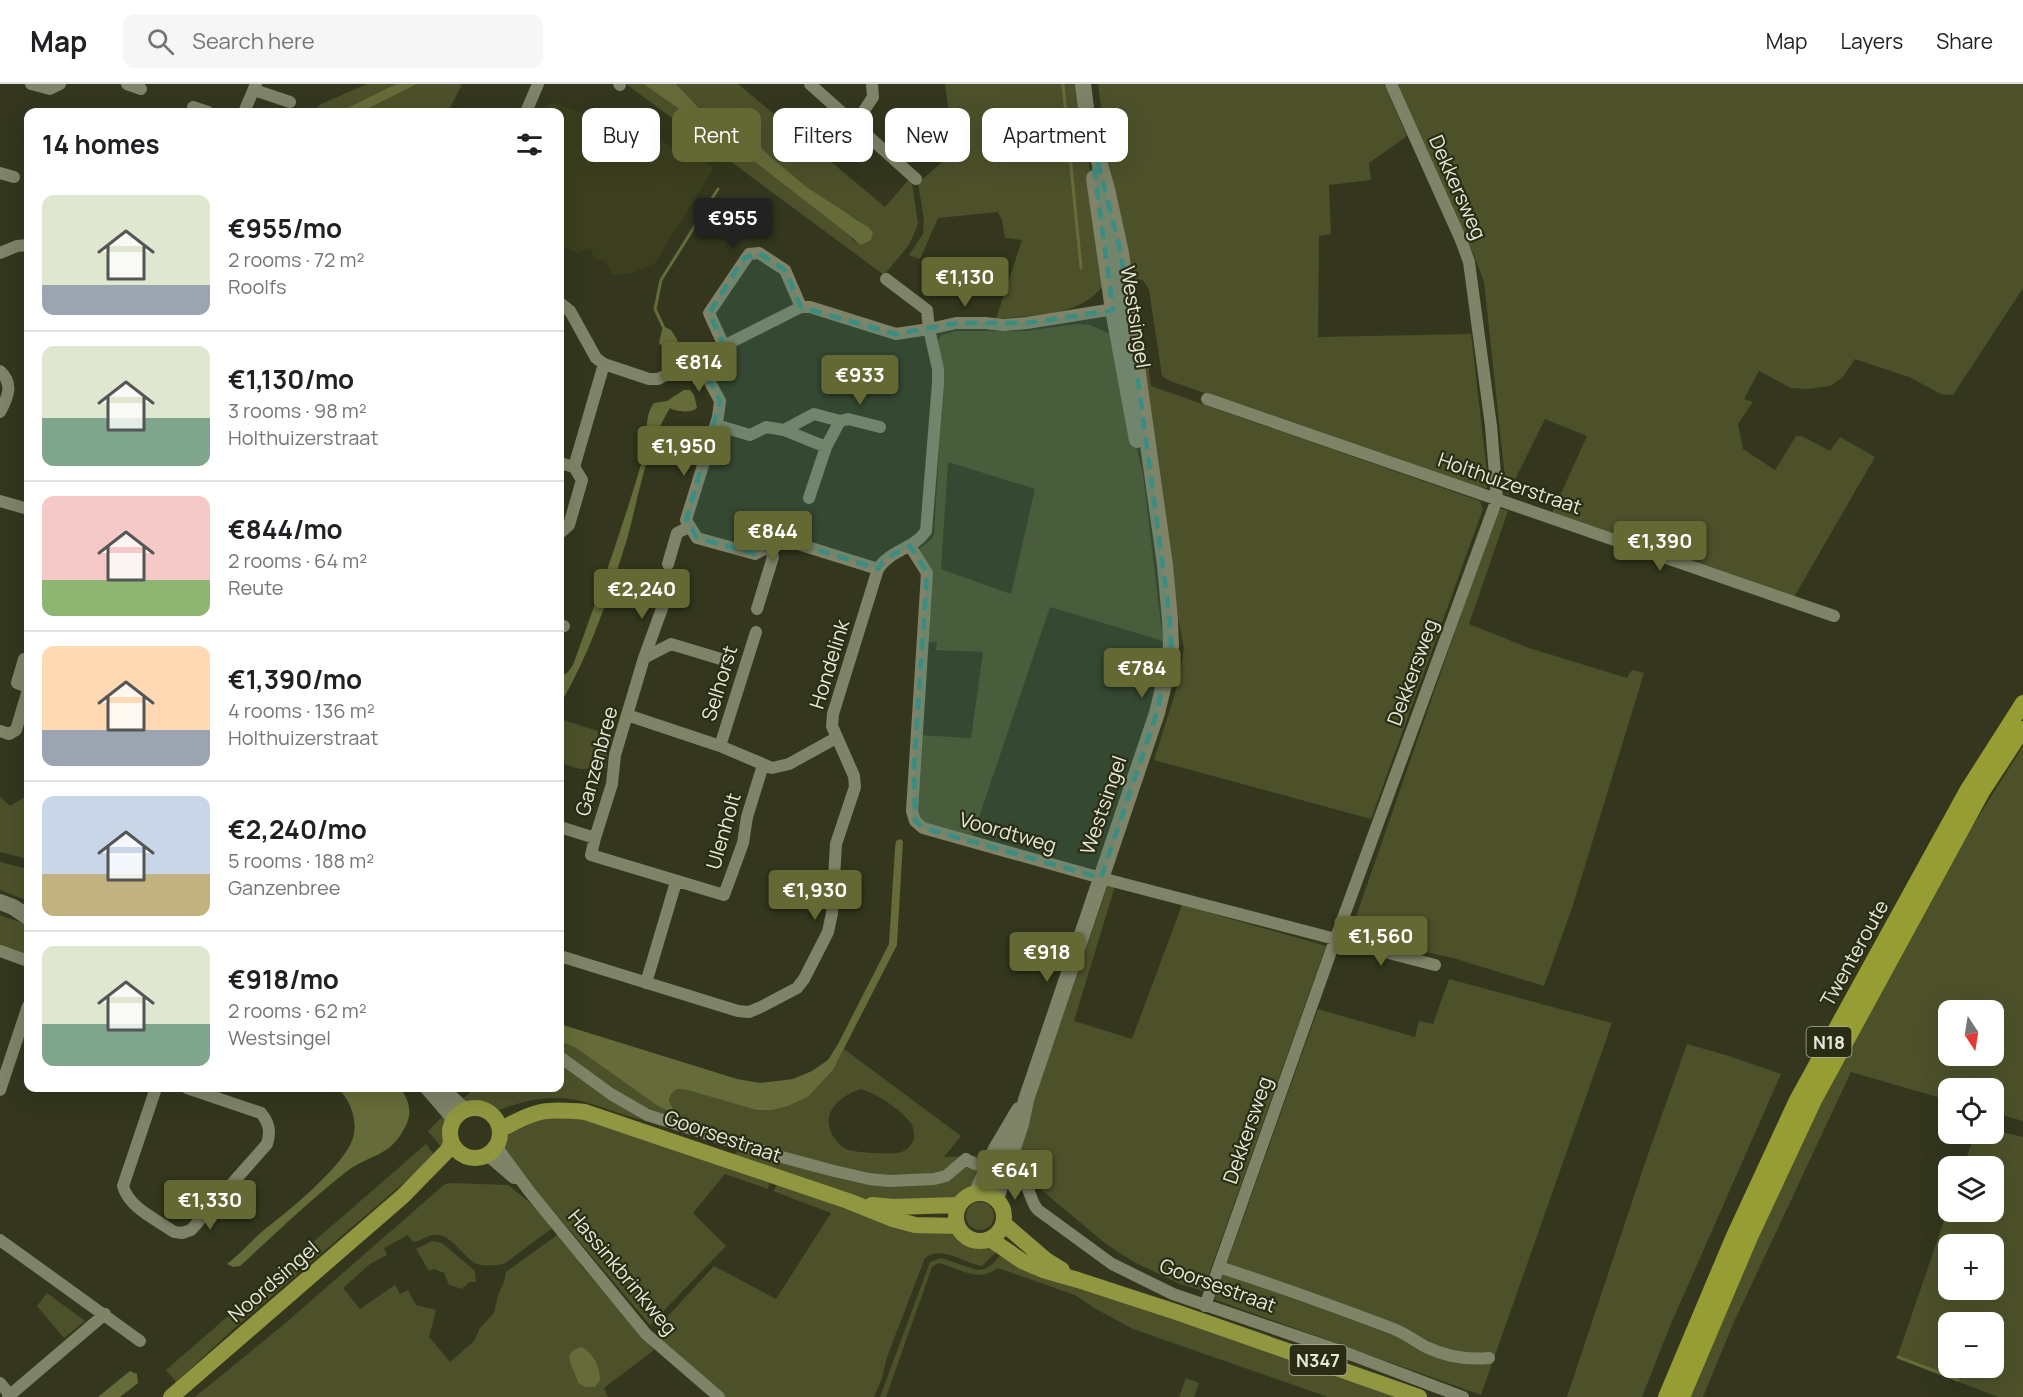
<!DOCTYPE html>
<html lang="en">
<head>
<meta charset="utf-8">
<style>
	body { margin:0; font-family:Manrope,sans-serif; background:#f6f6f6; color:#202124; height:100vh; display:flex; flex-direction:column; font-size:22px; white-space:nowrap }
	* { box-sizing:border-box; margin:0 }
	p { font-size:20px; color:#757577 }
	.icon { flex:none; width:33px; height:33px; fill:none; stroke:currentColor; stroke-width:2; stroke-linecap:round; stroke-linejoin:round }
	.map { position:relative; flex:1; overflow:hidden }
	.details { position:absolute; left:24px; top:24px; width:540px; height:984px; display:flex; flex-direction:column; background:#fff; border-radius:12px; box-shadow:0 6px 24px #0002 }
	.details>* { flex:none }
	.guide { position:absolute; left:582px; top:24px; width:570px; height:54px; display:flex; gap:12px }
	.needle { width:39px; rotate:168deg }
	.fabs { position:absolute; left:1938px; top:916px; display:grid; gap:12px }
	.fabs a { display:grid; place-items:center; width:66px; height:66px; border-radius:12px; background:#fff; box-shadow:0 6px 24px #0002; font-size:30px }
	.price { position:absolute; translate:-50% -51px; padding:0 14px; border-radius:6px; background:#646934; color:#fff; font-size:20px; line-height:39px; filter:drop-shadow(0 2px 3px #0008) }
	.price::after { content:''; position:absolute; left:50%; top:36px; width:18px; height:14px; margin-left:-9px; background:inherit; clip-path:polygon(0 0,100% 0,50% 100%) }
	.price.current { background:#222; color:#fff }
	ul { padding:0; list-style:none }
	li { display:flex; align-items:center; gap:18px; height:150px; padding:0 18px }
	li+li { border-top:2px solid #e0e0e0 }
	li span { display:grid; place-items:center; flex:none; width:168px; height:120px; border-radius:12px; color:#555 }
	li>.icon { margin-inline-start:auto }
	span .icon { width:72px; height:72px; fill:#fffc; stroke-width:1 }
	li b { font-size:26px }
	h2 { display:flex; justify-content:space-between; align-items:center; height:72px; padding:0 18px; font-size:26px }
	.tag { padding:0 21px; border-radius:12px; background:#fff; box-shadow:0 6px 24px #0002; font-size:21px; line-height:54px }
	.tag.current { background:#646934; color:#fff }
	header { display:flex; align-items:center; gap:36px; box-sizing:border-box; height:84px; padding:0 30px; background:#fff; border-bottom:2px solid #e0e0e0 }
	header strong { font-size:28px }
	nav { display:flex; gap:33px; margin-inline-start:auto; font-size:21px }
	.search { width:420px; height:54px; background:#f6f6f6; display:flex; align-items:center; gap:15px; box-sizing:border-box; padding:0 21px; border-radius:12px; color:#757577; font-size:22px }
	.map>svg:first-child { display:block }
</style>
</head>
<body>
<header>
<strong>Map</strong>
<div class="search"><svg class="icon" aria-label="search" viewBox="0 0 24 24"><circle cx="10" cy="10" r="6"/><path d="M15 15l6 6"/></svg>Search here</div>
<nav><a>Map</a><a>Layers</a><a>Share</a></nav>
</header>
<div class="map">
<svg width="2023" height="1313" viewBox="0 0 2023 1313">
	<rect width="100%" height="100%" fill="#34371e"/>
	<path fill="#3c3f1e" d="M 553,19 L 602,36 L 628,25 L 640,52 L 647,50 L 714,84 L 655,179 L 633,189 L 612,191 L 605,177 L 595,175 L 590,164 L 578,169 L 560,161 L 560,28 L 540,28 L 545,22 Z"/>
	<path fill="#4d512a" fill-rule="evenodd" d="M 367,0 L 396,0 L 339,28 L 312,28 L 321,20 Z
		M 417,0 L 462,0 L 448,28 L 361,28 Z
		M 626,0 L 644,0 L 672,18 L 760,82 L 849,151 L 855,158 L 859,136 L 842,127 L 808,104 L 772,74 L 749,52 L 714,40 L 676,0 L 738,0 L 885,123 L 911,93 L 918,140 L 909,161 L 884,191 Z
		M 945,0 L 1077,0 L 1089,79 L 1103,201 C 1082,233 1030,231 996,235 L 1022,156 L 1005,154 L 1002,136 L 998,128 L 938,134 L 920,175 L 909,171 L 923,150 L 924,136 L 918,99 L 942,78 L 952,60 L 960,59 L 958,37 L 950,37 Z
		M 1098,0 L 1384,0 L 1407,52 L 1369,79 L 1371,96 L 1329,101 L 1331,150 L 1319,152 L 1318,253 L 1471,250 L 1488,397 L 1487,404 L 1476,403 L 1170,297 L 1162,292 L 1149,206 L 1143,196 L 1128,194 L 1103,82 L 1103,39 Z
		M 1397,0 L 2023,0 L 2023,204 L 1953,311 L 1941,310 L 1909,293 L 1855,275 L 1842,294 L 1830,302 L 1808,305 L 1791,304 L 1759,287 L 1744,315 L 1753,318 L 1738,340 L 1743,365 L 1775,386 L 1796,352 L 1802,352 L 1830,367 L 1840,353 L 1875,373 L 1794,513 L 1552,429 L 1587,352 L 1545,335 L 1507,412 L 1484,198 L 1473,169 L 1460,149 Z
		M 1077,240 L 1090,241 L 1112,251 L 1129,334 L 1143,390 L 1163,557 L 1050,523 L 972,754 L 919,739 L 914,717 L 918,651 L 971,654 L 983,568 L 936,566 L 937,558 L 925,558 L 930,489 L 919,465 L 931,456 L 934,450 L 943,299 L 938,256 L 942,251 L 956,247 L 1026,247 ZM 948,378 L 1035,405 L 1011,510 L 941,485 Z
		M 1145,257 L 1151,302 L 1480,417 L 1483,425 L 1371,735 L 1154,676 L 1178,600 L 1184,564 L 1168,482 L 1136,258 Z
		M 1498,424 L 1508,427 L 1469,540 L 1529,564 L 1627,594 L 1630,588 L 1633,586 L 1644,589 L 1573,821 L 1544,902 L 1453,874 L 1347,851 L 1350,850 Z
		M 560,635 L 613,652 L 605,676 L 606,684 L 580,685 L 560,679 Z
		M 2023,662 L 2023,1037 L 1994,1029 L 1994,1005 L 1948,1005 L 1948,1016 L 1851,988 L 1733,1240 L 1703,1313 L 1689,1313 L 1726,1223 L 1831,997 L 1953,773 ZM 1948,927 L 1994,927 L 1994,972 L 1948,972 Z
		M 28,711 L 28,775 L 0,768 L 0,713 L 10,722 Z
		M 0,778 L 28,785 L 28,817 L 0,806 Z
		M 1108,800 L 1115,802 L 1074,937 L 1132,955 L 1182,821 L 1326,862 L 1203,1207 L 1178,1199 L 1134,1178 L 1106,1160 L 1021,1089 L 1011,1084 Z
		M 0,831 L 28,841 L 28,874 L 0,864 Z
		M 1449,895 L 1612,939 L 1481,1311 L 1216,1216 L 1215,1213 L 1318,925 L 1415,953 L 1419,937 L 1433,940 Z
		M 560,957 L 576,964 L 658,1022 L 675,1027 L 669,1017 L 671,1010 L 677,1005 L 687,1006 L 733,1019 L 788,1022 L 808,1013 L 833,986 L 844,965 L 961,1052 L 944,1073 L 984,1071 L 988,1073 L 986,1078 L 977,1076 L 945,1088 L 902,1094 L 828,1083 L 649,1026 L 628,1014 L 560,968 ZM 861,1005 C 876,1009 905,1028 912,1041 C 914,1046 914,1050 914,1055 C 911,1063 905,1068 897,1069 C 887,1070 855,1069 846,1065 C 840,1062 836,1057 833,1052 C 819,1029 841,1011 861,1005 Z
		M 1687,960 L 1729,972 L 1781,990 L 1670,1242 L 1642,1313 L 1567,1313 L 1646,1076 Z
		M 560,980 L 642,1036 C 625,1032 609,1025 592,1020 C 561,1009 530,1014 499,1026 C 489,1021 481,1019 469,1022 L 462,1016 L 474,1004 L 560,1004 Z
		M 567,1029 L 769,1099 L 768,1105 L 725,1090 L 693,1129 L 726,1162 L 650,1241 L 506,1071 L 503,1060 C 514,1037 543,1035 567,1029 Z
		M 445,1030 L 446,1046 L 442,1064 L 428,1047 Z
		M 1994,1046 L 2023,1053 L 2023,1313 L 1998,1313 L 1897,1274 L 1948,1125 L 1948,1128 L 1994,1128 L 1994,1083 L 1963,1083 L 1975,1050 L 1994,1050 ZM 1948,1161 L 1994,1161 L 1994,1206 L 1948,1206 ZM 1948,1239 L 1994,1239 L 1994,1284 L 1948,1284 Z
		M 426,1060 L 435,1072 L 238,1241 L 176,1298 L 166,1286 Z
		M 738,1066 L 837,1094 L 864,1100 L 890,1103 L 965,1083 L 983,1086 L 973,1106 L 956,1116 L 870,1118 L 733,1073 Z
		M 451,1099 L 508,1101 L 548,1133 L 555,1142 L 504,1180 C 498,1181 487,1182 481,1181 C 466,1179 456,1154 439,1151 C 429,1149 422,1157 413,1158 L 408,1151 L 384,1164 L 387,1171 L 370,1180 L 343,1204 L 360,1225 L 395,1201 L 400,1210 L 408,1206 L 416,1221 L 436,1226 L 429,1253 L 450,1278 L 474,1257 L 480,1244 L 494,1229 L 498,1211 L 504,1198 L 506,1188 L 560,1149 L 582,1176 L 580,1180 L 654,1266 L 604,1304 L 608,1313 L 195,1313 L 282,1242 L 445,1100 ZM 570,1271 L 593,1272 L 600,1291 L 577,1296 C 577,1286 567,1281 570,1271 Z
		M 777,1101 L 955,1149 C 970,1165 981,1159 999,1165 L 982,1182 C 962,1179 943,1161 925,1174 L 887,1273 L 882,1294 L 874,1313 L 725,1313 L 657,1253 L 660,1247 L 657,1244 L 714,1182 L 776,1215 L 831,1129 L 773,1107 Z
		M966 1132a14 14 0 1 1 28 0a14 14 0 1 1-28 0Z
		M 432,1157 L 442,1159 L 475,1187 L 476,1198 L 469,1198 L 462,1205 L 449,1201 L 444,1189 L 434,1185 L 429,1187 L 416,1165 Z
		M 1003,1168 L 1055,1194 L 1395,1313 L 1328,1313 L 1133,1245 L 1096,1225 L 1075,1211 L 998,1184 C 976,1199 962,1185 939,1179 L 932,1183 L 886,1313 L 880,1313 L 930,1178 L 941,1174 L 977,1186 C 990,1186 995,1177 1003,1168 Z
		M 47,1209 L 85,1237 L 64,1254 L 37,1222 Z
		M 1186,1294 L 1199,1299 L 1194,1313 L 1179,1313 Z"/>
	<path fill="#666c39" d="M 396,0 L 417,0 L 361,28 L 339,28 Z
		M 644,0 L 676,0 L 714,40 L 749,52 L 772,74 L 808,104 L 868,143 L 873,148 L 871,156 L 861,161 L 849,151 L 760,82 Z
		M 663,242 L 671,246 L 678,257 C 672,265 666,267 659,259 Z
		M 684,306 L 690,306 L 694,311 L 697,324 C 692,329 676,328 670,324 C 646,363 639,412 627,455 C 609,513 590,569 560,621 L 560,592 L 567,589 L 573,581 C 599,510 624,440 645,367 C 649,352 643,333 654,319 L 667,317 Z
		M 900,755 L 903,757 L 897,861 L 833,986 L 808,1013 L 788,1022 L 772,1026 L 757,1026 L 687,1006 L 677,1005 L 671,1010 L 669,1017 L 676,1030 L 658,1022 L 576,964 L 560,957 L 560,940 L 737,995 L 760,999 L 793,995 L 812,987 L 828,976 L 838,960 L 889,860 L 895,764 L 896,757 Z
		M 338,1004 L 400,1004 C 410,1017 413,1030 404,1045 C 389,1074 367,1071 346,1088 C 309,1117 275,1150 240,1182 L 233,1183 L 227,1180 C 240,1170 251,1157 264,1146 C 286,1129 349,1079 354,1050 C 357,1033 349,1015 338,1004 Z
		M 582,1263 C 594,1270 600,1283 600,1296 L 595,1303 L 586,1303 L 578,1299 C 576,1285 557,1269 582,1263 Z
		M 130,1287 L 137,1290 L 138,1299 L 120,1313 L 98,1313 Z"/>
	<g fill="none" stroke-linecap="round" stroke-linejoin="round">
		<path stroke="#666c39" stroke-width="3" d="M 1063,0 L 1081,184
			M 663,242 L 655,225 L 661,196 L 718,105
			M 1898,1273 L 1958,1296"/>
		<path stroke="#7f8367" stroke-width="12" d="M 31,0 L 50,5 L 60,0
			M 127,0 L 141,5
			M 619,0 L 620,1
			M 810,0 L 916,95
			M 254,6 L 290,18
			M 193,23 L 208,28
			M 244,28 L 256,0
			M 526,28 L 538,0
			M 855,40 L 873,13 L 872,0
			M 0,89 L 14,93
			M 0,169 L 17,162 L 28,161
			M 886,195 L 927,226 L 929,245 L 956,239 L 985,239 L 1003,241 L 1027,239 L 1120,224
			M 560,219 L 570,227 L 596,274 L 604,280 L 649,295 L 658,295 L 801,223 L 810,223 L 896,250 L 929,245 L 938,285 L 938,299 L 926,447 C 914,465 890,466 878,485 L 833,630 L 832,642 L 854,692 L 855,703 L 836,760 L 832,829 L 828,848 L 804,895 L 797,904 L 761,923 L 749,928 L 738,927 L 560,872
			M 724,262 L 709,229 L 749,170 L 759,169 L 785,186 L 801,223
			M 698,276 L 720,317 L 718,333 L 686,436 L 697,454 L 755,470 L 782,455 L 878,485
			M 0,287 C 14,300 8,313 0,328
			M 1207,315 L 1834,532
			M 716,341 L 750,351 L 766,343 L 784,346 L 826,363
			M 784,346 L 814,330 L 840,337 L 848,335 L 880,343
			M 560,379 L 574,383
			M 809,414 L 826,363 L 840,337
			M 0,417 L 28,425
			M 560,449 L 569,441 L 582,396 L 574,383 L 604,280
			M 910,462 L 927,489 L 912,727 L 915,737 L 923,744 L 1101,794 L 1435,881
			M 668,480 L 677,449 L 689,443
			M 757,525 L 773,473 L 770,462
			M 560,541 L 564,542
			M 644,574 L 671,560 L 724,576
			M 24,575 L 17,599 L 28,603
			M 627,631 L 720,662 L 772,684 L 789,680 L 836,654
			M 0,647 L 9,650 L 16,646 L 28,606
			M 720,662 L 756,548
			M 560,743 L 595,754 L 612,700 L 615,671 L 644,574 L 668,508
			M 595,754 L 591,771 L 724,811 L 743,759 L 747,733 L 763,681
			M 0,867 L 28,877
			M 646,899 L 676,798
			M 560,973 L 611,1010 L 647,1031 L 778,1072 L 834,1087 L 869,1095 L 889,1097 L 934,1095 L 946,1092 L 966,1075 C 972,1082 1011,1088 1022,1097 C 1031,1104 1030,1118 1038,1126 L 1112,1180 L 1173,1210 L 1352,1271 L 1463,1313
			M 156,1004 L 123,1102 C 129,1124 156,1135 174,1148 L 182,1149 L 191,1146 L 267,1060 C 271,1047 269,1039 261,1029 L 187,1004
			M 0,1006 L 28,922
			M 496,1062 L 529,1107 L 646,1250 L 719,1313
			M 487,1071 L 514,1094
			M 0,1156 L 140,1257
			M 1219,1183 C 1278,1202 1336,1223 1394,1245 C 1406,1250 1415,1257 1426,1263 C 1445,1272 1468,1276 1489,1274
			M 1205,1222 L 1335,856 L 1497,415 L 1491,342 L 1469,178 L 1461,156 L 1391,0
			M 0,1299 L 10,1311 L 8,1313
			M 10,1311 L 105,1230"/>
		<path stroke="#7f8367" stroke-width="16" d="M 1083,0 L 1089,48
			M 1094,94 L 1113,226 L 1137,356
			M 0,818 L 13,823 L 28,833
			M 428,1004 L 454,1034
			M 442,1006 L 464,1026
			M 977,1108 L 996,1065 L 1019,1026
			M 996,1115 L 1021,1040 L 1026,1016 L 1157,629 L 1166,592 L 1171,562 L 1170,536 L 1165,481 L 1121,169 L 1107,105 L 1088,39"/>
		<path stroke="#909740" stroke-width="16" d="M450 1049a25 25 0 1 1 50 0a25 25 0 1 1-50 0Z
			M 500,1046 C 535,1026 545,1024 585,1028 L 848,1117 L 893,1135 L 915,1141 L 957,1142
			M956 1133a24 24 0 1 1 48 0a24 24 0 1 1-48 0Z
			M 872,1121 L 893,1123 L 958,1121
			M 1003,1139 L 1046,1176 L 1062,1186
			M 990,1155 L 1022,1177 L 1043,1186 L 1078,1196 L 1176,1228 L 1419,1313
			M 171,1313 L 403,1112 L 448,1066 L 451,1059"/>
		<path stroke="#969e33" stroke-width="16" d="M 1666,1313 L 1734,1152 L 1797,1016 L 1967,707 L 2023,619
			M 1682,1313 L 1750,1153 L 1814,1016 L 1983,706 L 2023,645"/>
	</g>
	<path fill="#3a8d83" fill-opacity="0.2" stroke="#3a8d83" stroke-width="4.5" stroke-dasharray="12 8" stroke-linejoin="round" d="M 1088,39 L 1121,169 L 1170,536 L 1171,562 L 1157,629 L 1101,794 L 923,744 L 915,737 L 914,679 L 927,489 L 910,462 L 885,475 L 878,485 L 782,455 L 755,470 L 697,454 L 686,436 L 720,317 L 698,276 L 724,262 L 709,229 L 744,174 L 759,169 L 785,186 L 801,223 L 896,250 L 956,239 L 1027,239 L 1113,226 Z"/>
	<g text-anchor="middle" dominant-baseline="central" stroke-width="4.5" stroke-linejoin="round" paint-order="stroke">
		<g fill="#2a2d14" stroke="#aeb09e" stroke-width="1.5">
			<rect x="1806.5" y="943" width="45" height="30" rx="4.5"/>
			<rect x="1289.5" y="1261" width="57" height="30" rx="4.5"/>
		</g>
		<g font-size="18" font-weight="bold" fill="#e6e8d9">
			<text x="1829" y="958">N18</text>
			<text x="1318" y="1276">N347</text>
		</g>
		<g font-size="20" fill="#e6e8d9" stroke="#2a2d14">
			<text transform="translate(1458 103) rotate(66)">Dekkersweg</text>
			<text transform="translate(1136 233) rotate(81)">Westsingel</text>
			<text transform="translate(1510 399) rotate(19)">Holthuizerstraat</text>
			<text transform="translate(829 580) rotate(-73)">Hondelink</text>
			<text transform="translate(1412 588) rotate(-70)">Dekkersweg</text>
			<text transform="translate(719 599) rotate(-73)">Selhorst</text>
			<text transform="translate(596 677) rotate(-75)">Ganzenbree</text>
			<text transform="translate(1103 721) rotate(-71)">Westsingel</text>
			<text transform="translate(723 747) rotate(-74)">Ulenholt</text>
			<text transform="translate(1008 748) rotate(16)">Voordtweg</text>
			<text transform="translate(1854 869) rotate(-61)">Twenteroute</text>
			<text transform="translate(1247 1046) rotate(-71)">Dekkersweg</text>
			<text transform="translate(723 1052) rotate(19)">Goorsestraat</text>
			<text transform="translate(623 1188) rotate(50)">Hassinkbrinkweg</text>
			<text transform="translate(273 1197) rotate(-41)">Noordsingel</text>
			<text transform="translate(1218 1201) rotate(20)">Goorsestraat</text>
		</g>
	</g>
</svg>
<div class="fabs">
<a><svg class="needle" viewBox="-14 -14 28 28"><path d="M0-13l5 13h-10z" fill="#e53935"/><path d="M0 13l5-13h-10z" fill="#757577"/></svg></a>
<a><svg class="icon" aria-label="locate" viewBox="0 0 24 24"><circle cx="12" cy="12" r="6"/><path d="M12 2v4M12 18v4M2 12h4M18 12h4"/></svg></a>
<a><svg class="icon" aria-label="layers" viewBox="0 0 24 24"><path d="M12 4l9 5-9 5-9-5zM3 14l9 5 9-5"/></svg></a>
<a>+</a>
<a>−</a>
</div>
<b class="price current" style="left:733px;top:165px">€955</b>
<b class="price" style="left:965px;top:224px">€1,130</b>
<b class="price" style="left:699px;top:309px">€814</b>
<b class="price" style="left:860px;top:322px">€933</b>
<b class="price" style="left:684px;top:393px">€1,950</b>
<b class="price" style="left:773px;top:478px">€844</b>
<b class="price" style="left:1660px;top:488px">€1,390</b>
<b class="price" style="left:642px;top:536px">€2,240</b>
<b class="price" style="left:1142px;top:615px">€784</b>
<b class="price" style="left:815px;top:837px">€1,930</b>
<b class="price" style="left:1381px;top:883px">€1,560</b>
<b class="price" style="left:1047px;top:899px">€918</b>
<b class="price" style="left:1015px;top:1117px">€641</b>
<b class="price" style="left:210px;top:1147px">€1,330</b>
<div class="guide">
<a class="tag">Buy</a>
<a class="tag current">Rent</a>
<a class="tag">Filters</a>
<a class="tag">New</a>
<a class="tag">Apartment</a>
</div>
<section class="details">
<h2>14 homes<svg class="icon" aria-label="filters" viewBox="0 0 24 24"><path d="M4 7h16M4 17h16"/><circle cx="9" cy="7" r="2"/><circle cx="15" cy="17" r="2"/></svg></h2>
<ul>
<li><span style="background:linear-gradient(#dfe7d0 75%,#9aa5b1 0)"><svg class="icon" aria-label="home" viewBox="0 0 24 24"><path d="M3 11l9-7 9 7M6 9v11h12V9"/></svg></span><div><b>€955/mo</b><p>2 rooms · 72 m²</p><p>Roolfs</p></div></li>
<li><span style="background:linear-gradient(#dfe7d0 60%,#7fa58c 0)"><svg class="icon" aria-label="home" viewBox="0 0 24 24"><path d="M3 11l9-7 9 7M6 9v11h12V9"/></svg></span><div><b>€1,130/mo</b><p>3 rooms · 98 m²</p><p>Holthuizerstraat</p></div></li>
<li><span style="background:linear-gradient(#f6c9c9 70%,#8fb573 0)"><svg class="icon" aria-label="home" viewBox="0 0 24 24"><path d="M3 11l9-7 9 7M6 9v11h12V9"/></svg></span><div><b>€844/mo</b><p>2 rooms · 64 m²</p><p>Reute</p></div></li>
<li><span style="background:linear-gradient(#ffd9b3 70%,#9aa5b1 0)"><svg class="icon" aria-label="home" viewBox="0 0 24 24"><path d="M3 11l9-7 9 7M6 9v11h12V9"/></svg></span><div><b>€1,390/mo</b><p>4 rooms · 136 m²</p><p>Holthuizerstraat</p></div></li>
<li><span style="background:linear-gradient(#c9d6e8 65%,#c2b280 0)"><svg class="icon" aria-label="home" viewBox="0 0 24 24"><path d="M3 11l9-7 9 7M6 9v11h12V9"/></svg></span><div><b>€2,240/mo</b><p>5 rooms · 188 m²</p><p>Ganzenbree</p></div></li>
<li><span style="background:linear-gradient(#dfe7d0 65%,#7fa58c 0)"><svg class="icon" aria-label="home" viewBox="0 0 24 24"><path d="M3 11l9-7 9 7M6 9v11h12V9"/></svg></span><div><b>€918/mo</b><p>2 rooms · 62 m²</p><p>Westsingel</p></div></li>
</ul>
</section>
</div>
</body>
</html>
